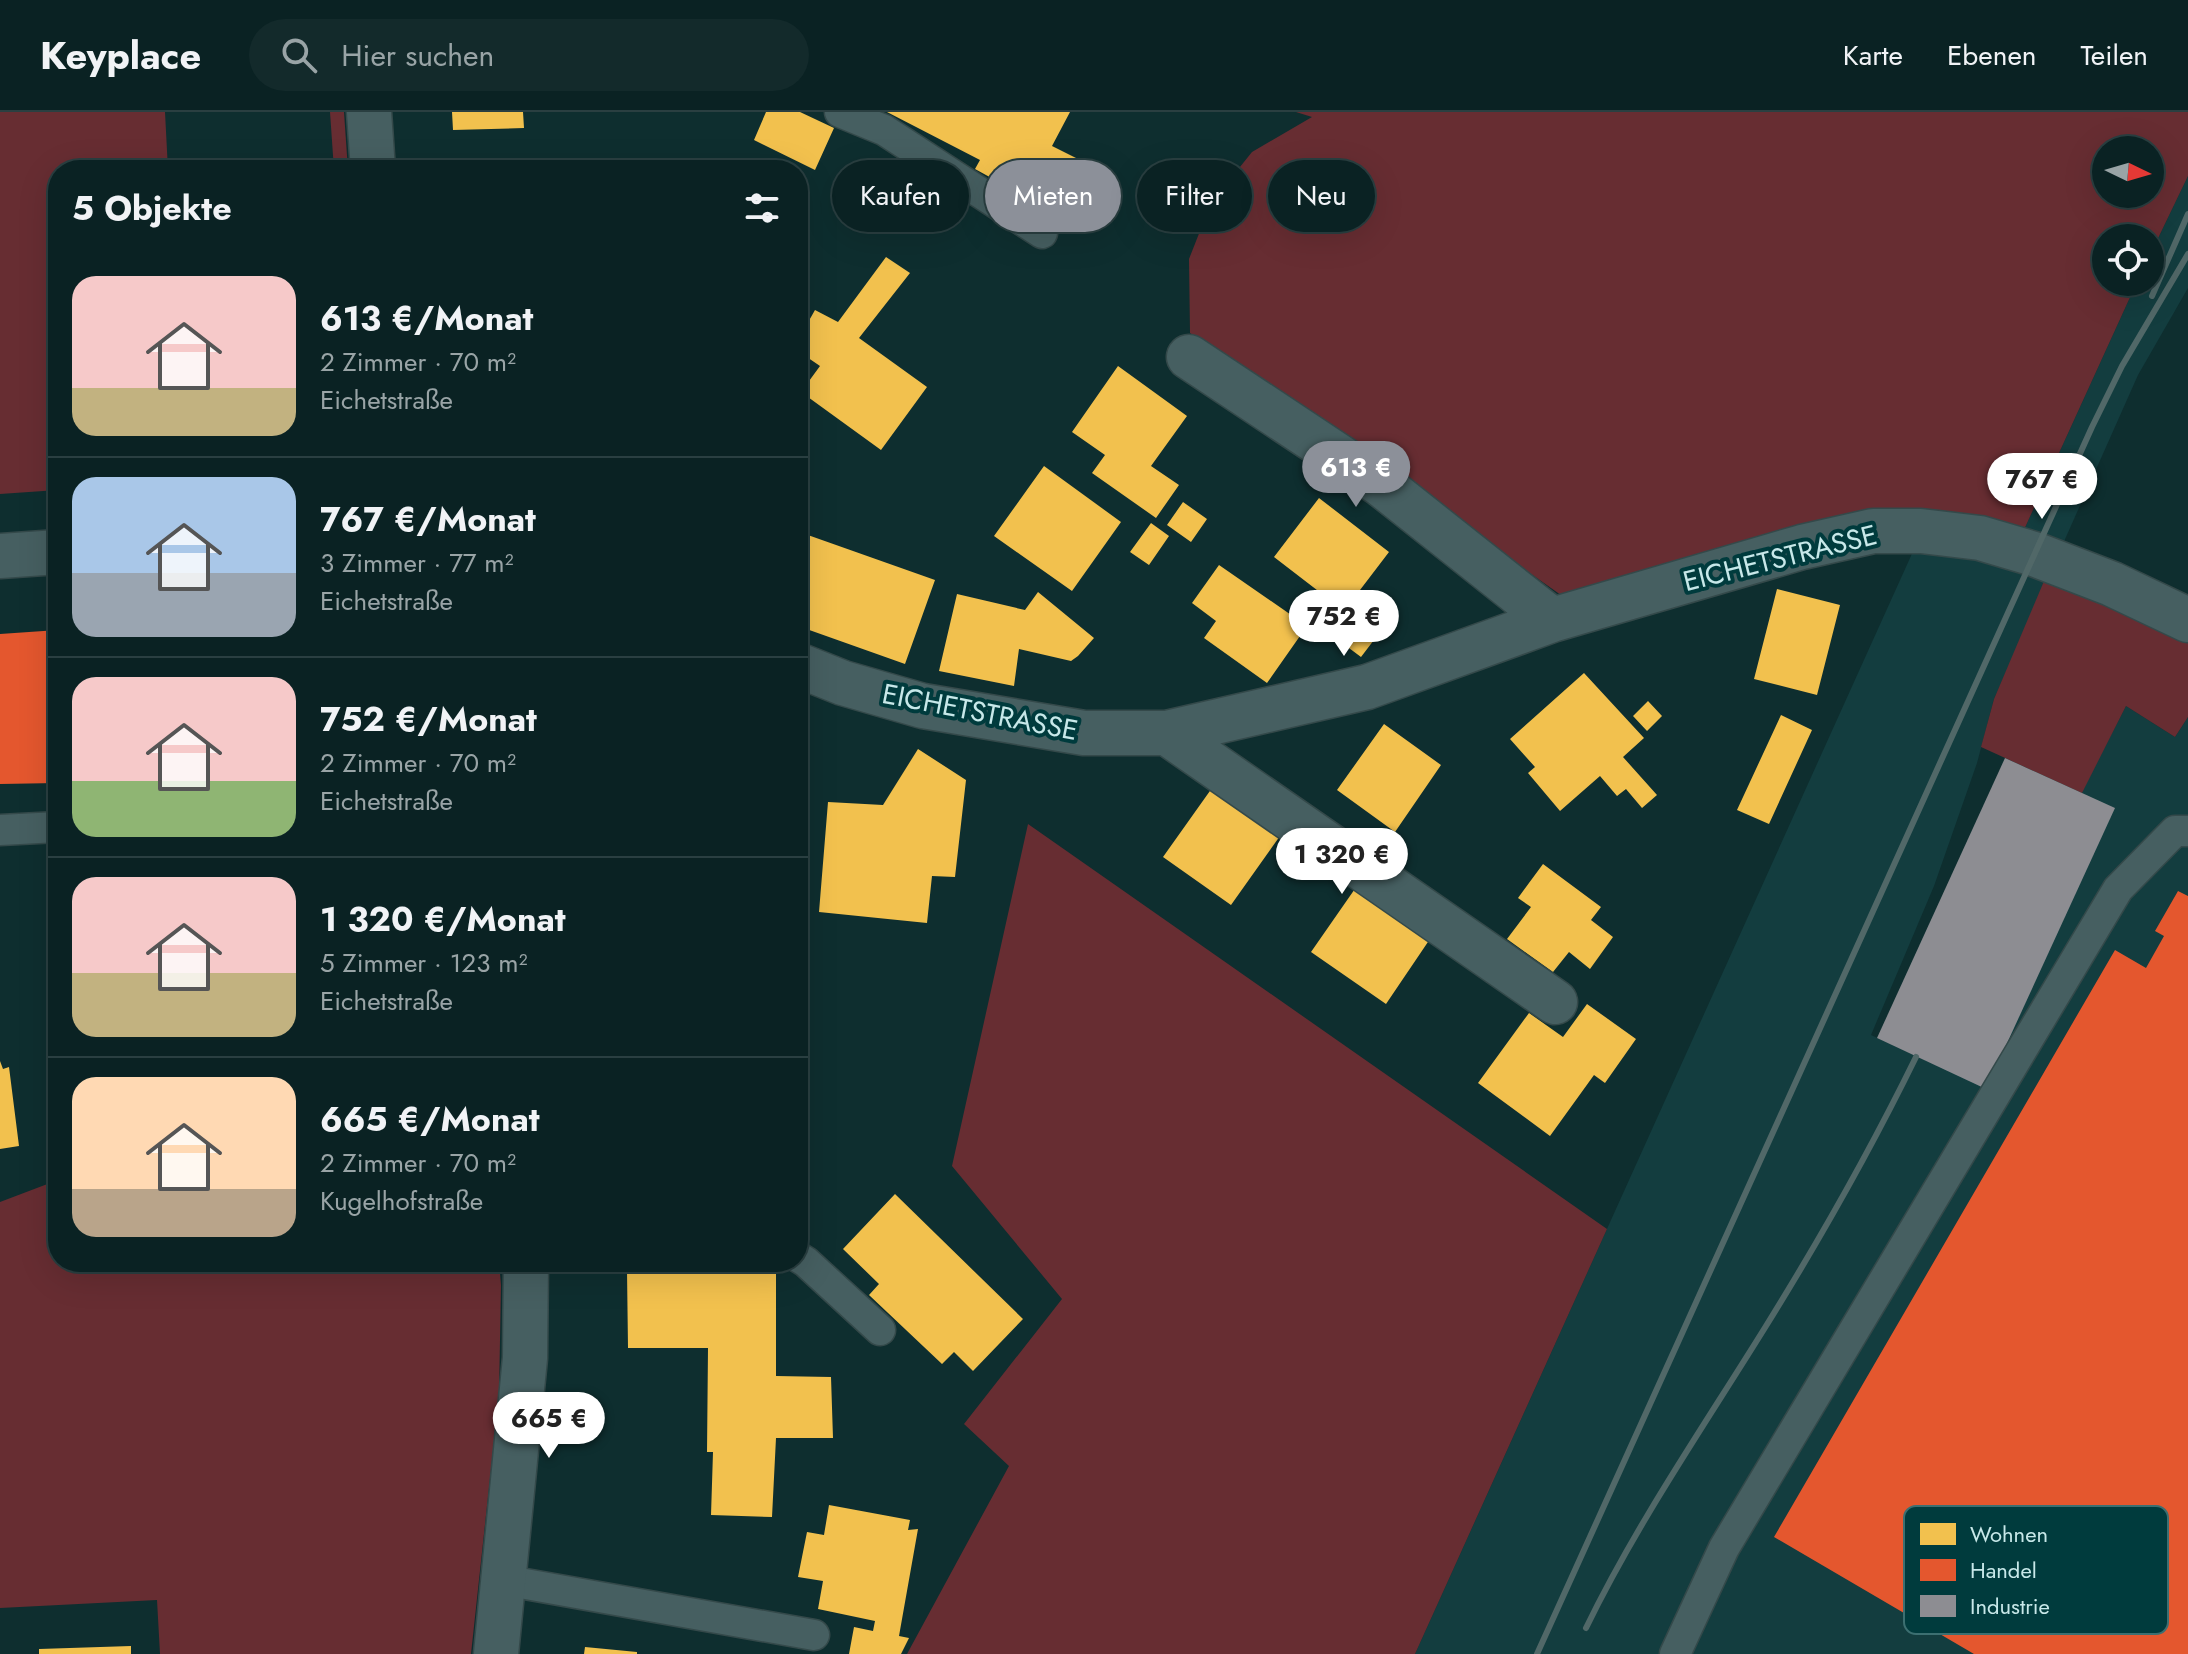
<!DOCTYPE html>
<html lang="de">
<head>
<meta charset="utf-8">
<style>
	body { margin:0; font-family:Jost,sans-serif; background:#132a2b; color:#f1f3f6; height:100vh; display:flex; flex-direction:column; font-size:30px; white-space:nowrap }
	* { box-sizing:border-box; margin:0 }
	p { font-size:26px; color:#99a4a6 }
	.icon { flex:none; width:44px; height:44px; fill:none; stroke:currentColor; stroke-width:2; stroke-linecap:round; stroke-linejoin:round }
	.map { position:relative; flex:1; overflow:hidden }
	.panel { position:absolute; left:48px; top:48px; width:760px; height:1112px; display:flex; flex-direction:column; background:#0a2223; border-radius:32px; box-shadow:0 8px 32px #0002,0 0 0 2px #2a3f41 }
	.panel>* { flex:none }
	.hud { position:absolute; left:832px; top:48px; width:760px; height:72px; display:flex; gap:16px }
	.needle { width:52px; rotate:95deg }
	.buttons { position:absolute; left:2092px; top:24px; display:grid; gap:16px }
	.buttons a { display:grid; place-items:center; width:72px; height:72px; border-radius:50%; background:#0a2223; box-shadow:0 8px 32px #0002,0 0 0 2px #2a3f41; font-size:40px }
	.price { position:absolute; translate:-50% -68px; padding:0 18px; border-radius:28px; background:#fff; color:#222; font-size:26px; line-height:52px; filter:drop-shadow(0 2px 4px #0008) }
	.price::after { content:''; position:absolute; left:50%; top:48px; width:24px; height:18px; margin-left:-12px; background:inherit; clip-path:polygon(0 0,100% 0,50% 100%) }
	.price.active { background:#8c9099; color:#fff }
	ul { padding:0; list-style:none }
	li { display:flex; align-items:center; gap:24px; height:200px; padding:0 24px }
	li+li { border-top:2px solid #2a3f41 }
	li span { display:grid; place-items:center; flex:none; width:224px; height:160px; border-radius:24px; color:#555 }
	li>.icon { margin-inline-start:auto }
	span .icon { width:96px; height:96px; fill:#fffc; stroke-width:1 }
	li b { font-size:34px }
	h2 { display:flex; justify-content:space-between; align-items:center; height:96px; padding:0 24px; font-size:34px }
	.tag { padding:0 28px; border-radius:36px; background:#0a2223; box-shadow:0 8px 32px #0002,0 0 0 2px #2a3f41; font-size:28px; line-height:72px }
	.tag.active { background:#8c9099; color:#fff }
	header { display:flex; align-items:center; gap:48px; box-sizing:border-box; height:112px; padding:0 40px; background:#0a2223; border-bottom:2px solid #2a3f41 }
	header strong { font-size:38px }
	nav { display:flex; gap:44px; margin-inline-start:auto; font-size:28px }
	.search { width:560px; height:72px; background:#132a2b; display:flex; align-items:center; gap:20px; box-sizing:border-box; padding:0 28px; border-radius:44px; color:#99a4a6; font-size:30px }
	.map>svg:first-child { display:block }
</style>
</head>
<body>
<header>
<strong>Keyplace</strong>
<div class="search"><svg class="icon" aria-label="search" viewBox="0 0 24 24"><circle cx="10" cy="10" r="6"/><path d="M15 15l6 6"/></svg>Hier suchen</div>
<nav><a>Karte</a><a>Ebenen</a><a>Teilen</a></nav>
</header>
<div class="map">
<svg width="2188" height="1542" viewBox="0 0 2188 1542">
	<rect width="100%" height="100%" fill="#0e2e2f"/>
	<path fill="#133d3f" d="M 2188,64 L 2188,176 L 2138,263 L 1994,587 L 1977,651 L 1934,774 L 1871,923 L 1940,955 L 2126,594 L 2175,625 L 2188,605 L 2188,1542 L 1415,1542 L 1915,435 L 2023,420 L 2137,170 L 2150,170 L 2150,143 Z"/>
	<path fill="#672d32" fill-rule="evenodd" d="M 0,0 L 165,0 L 168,58 L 58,58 L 58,378 L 0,382 Z
		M 330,0 L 344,0 L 348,58 L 334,58 Z
		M 1296,0 L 2188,0 L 2188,64 L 2150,143 L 2150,126 L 2106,126 L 2106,170 L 2137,170 L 2023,420 L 1910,396 L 1826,410 L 1568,488 L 1190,221 L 1189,147 L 1211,91 L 1252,40 L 1312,5 ZM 2106,38 L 2150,38 L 2150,82 L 2106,82 Z
		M 2047,462 L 2188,522 L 2188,605 L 2175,625 L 2126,594 L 2082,681 L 1981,635 L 1994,587 Z
		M 1028,712 L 1607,1117 L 1415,1542 L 907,1542 L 1009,1354 L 964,1312 L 1062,1187 L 952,1054 Z
		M 58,1068 L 58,1150 L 499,1150 L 501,1173 L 499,1283 L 471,1542 L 160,1542 L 157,1488 L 0,1496 L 0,1090 Z"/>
	<path fill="#f2c14e" d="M 452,0 L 523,0 L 524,16 L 453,18 Z
		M 766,0 L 800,0 L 834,16 L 815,58 L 754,28 Z
		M 887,0 L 1070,0 L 1052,34 L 1090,53 L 1069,93 L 1012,63 L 1006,74 L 975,57 L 980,48 Z
		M 645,48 L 664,58 L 640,58 Z
		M 886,145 L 910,161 L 859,226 L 927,275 L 881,338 L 801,280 L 820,254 L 798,239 L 798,228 L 815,198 L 838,210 Z
		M 1118,254 L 1187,304 L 1151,354 L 1179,373 L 1156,406 L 1092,361 L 1105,343 L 1072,320 Z
		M 1044,354 L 1121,410 L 1072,479 L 994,424 Z
		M 1319,386 L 1389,440 L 1344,499 L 1377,524 L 1361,545 L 1310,507 L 1326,485 L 1274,445 Z
		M 1183,390 L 1207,407 L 1191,430 L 1167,413 Z
		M 1151,411 L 1169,424 L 1149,453 L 1130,440 Z
		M 805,422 L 935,468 L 905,552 L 798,514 L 798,442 Z
		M 1219,453 L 1307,514 L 1267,571 L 1204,526 L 1216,509 L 1192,491 Z
		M 1777,477 L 1840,493 L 1817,583 L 1754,567 Z
		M 1038,480 L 1094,526 L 1078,544 L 1071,549 L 1019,537 L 1014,574 L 939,559 L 957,482 L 1025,498 Z
		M 1584,561 L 1644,626 L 1623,645 L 1657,683 L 1642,696 L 1626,677 L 1617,684 L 1600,664 L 1560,699 L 1528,661 L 1535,655 L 1510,627 Z
		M 1648,589 L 1662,604 L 1647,619 L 1633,604 Z
		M 1781,603 L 1812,618 L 1769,712 L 1737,698 Z
		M 1384,612 L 1441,653 L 1395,720 L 1337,678 Z
		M 918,637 L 966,668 L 955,765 L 932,764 L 927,811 L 819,800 L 828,690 L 883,693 Z
		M 1217,669 L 1285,717 L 1231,793 L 1163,745 Z
		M 1543,752 L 1601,795 L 1591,808 L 1613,825 L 1590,857 L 1569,840 L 1553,860 L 1507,827 L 1531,795 L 1518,786 Z
		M 1359,771 L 1432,824 L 1386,892 L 1311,840 Z
		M 1587,892 L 1636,927 L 1605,971 L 1594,963 L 1550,1024 L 1478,971 L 1529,901 L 1563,925 Z
		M 0,949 L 3,957 L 9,955 L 19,1034 L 0,1037 Z
		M 895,1082 L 1023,1207 L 973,1259 L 954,1240 L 942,1252 L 869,1183 L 879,1172 L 843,1137 Z
		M 627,1159 L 776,1161 L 776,1264 L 831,1265 L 833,1326 L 776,1326 L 772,1405 L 711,1403 L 713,1340 L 707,1340 L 708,1236 L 628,1236 Z
		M 829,1393 L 910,1408 L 908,1418 L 918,1417 L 899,1524 L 909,1526 L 901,1542 L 849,1542 L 854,1515 L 873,1519 L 875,1509 L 818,1497 L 823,1469 L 798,1465 L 807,1420 L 824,1423 Z
		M 131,1534 L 131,1542 L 39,1542 L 39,1537 Z
		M 585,1535 L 637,1540 L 637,1542 L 584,1542 Z"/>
	<path fill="#e4572e" d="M 58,518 L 58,671 L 0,672 L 0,522 Z
		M 2178,779 L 2188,784 L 2188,1542 L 1974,1542 L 1774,1425 L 2115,838 L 2146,856 L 2164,824 L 2155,819 Z"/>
	<path fill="#8d8d92" d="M 2005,646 L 2115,696 L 1986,977 L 1877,926 Z"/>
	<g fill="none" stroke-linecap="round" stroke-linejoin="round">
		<g stroke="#34494a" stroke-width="33">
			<path id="lane" d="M 840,0 L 884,18 L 1042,121
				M 0,718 L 58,715
				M 798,1145 L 806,1150 L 880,1218
				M 503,1468 L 814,1523
				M 1675,1542 L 1724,1436 L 2118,777 L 2175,719 L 2188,719"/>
		</g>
		<g stroke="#34494a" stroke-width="47">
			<path id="street" d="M 1189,245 L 1382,373 L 1552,508
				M 0,444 L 58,440
				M 798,553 L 843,571 L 923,594 L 1084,621 L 1167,621 L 1367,575 L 1552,508 L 1802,435 L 1873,419 L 1921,419 L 1980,426 L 2034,442 L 2112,472 L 2188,508
				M 1167,621 L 1555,890"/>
		</g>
		<g stroke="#34494a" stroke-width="47">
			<path id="secondary" d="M 369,0 L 373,58
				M 496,1542 L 525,1246 L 526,1150"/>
		</g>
		<use href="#lane" stroke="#465f61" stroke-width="30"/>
		<use href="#street" stroke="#465f61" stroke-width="44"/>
		<use href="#secondary" stroke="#465f61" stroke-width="44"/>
		<path stroke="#516868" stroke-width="6" d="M 2152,184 L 2188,102
			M 1586,1516 C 1637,1411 1704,1314 1766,1214 C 1820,1127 1871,1037 1916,945
			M 1537,1542 L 2092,315 L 2122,254 L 2188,142"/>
	</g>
	<g text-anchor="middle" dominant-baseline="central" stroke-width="8" stroke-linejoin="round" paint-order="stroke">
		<g font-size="28" fill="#c7e8e9" stroke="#003b3d">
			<text transform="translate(1780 446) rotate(-14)">EICHETSTRASSE</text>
			<text transform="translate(980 600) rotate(11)">EICHETSTRASSE</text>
		</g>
	</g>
	<rect x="1904" y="1394" width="264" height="128" rx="12" fill="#003b3d" stroke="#3c6f71" stroke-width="2"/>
	<rect x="1920" y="1411" width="36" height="22" fill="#f2c14e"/>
	<rect x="1920" y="1447" width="36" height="22" fill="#e4572e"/>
	<rect x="1920" y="1483" width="36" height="22" fill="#8d8d92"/>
	<g font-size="22" fill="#c7e8e9">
		<text x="1970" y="1430">Wohnen</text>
		<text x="1970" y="1466">Handel</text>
		<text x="1970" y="1502">Industrie</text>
	</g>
</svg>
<div class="buttons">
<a><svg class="needle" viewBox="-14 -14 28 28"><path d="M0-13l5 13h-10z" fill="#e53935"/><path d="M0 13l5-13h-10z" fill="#99a4a6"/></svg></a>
<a><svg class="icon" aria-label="locate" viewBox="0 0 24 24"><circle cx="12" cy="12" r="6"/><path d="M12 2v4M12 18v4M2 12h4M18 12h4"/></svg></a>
</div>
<b class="price active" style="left:1356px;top:397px">613 €</b>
<b class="price" style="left:2042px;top:409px">767 €</b>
<b class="price" style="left:1344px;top:546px">752 €</b>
<b class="price" style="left:1342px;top:784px">1 320 €</b>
<b class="price" style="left:549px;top:1348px">665 €</b>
<div class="hud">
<a class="tag">Kaufen</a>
<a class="tag active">Mieten</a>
<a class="tag">Filter</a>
<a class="tag">Neu</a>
</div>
<section class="panel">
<h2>5 Objekte<svg class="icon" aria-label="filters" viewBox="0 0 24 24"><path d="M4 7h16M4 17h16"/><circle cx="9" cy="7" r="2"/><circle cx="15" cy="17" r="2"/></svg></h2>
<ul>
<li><span style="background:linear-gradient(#f6c9c9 70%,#c2b280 0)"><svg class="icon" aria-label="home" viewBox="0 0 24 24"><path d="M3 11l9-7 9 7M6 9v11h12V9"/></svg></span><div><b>613 €/Monat</b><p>2 Zimmer · 70 m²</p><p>Eichetstraße</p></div></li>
<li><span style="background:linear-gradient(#a9c7e8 60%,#9aa5b1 0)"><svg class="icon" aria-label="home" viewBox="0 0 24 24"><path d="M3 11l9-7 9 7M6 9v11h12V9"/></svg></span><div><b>767 €/Monat</b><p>3 Zimmer · 77 m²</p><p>Eichetstraße</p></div></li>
<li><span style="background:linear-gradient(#f6c9c9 65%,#8fb573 0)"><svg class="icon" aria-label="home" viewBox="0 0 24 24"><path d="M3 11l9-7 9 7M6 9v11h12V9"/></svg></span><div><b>752 €/Monat</b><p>2 Zimmer · 70 m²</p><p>Eichetstraße</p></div></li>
<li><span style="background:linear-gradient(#f6c9c9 60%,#c2b280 0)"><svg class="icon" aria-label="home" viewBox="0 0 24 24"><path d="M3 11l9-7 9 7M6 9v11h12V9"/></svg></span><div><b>1 320 €/Monat</b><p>5 Zimmer · 123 m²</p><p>Eichetstraße</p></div></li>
<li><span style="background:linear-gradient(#ffd9b3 70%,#b9a48a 0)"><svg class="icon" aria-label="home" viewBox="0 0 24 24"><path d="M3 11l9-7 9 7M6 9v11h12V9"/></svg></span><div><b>665 €/Monat</b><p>2 Zimmer · 70 m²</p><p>Kugelhofstraße</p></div></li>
</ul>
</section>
</div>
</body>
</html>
